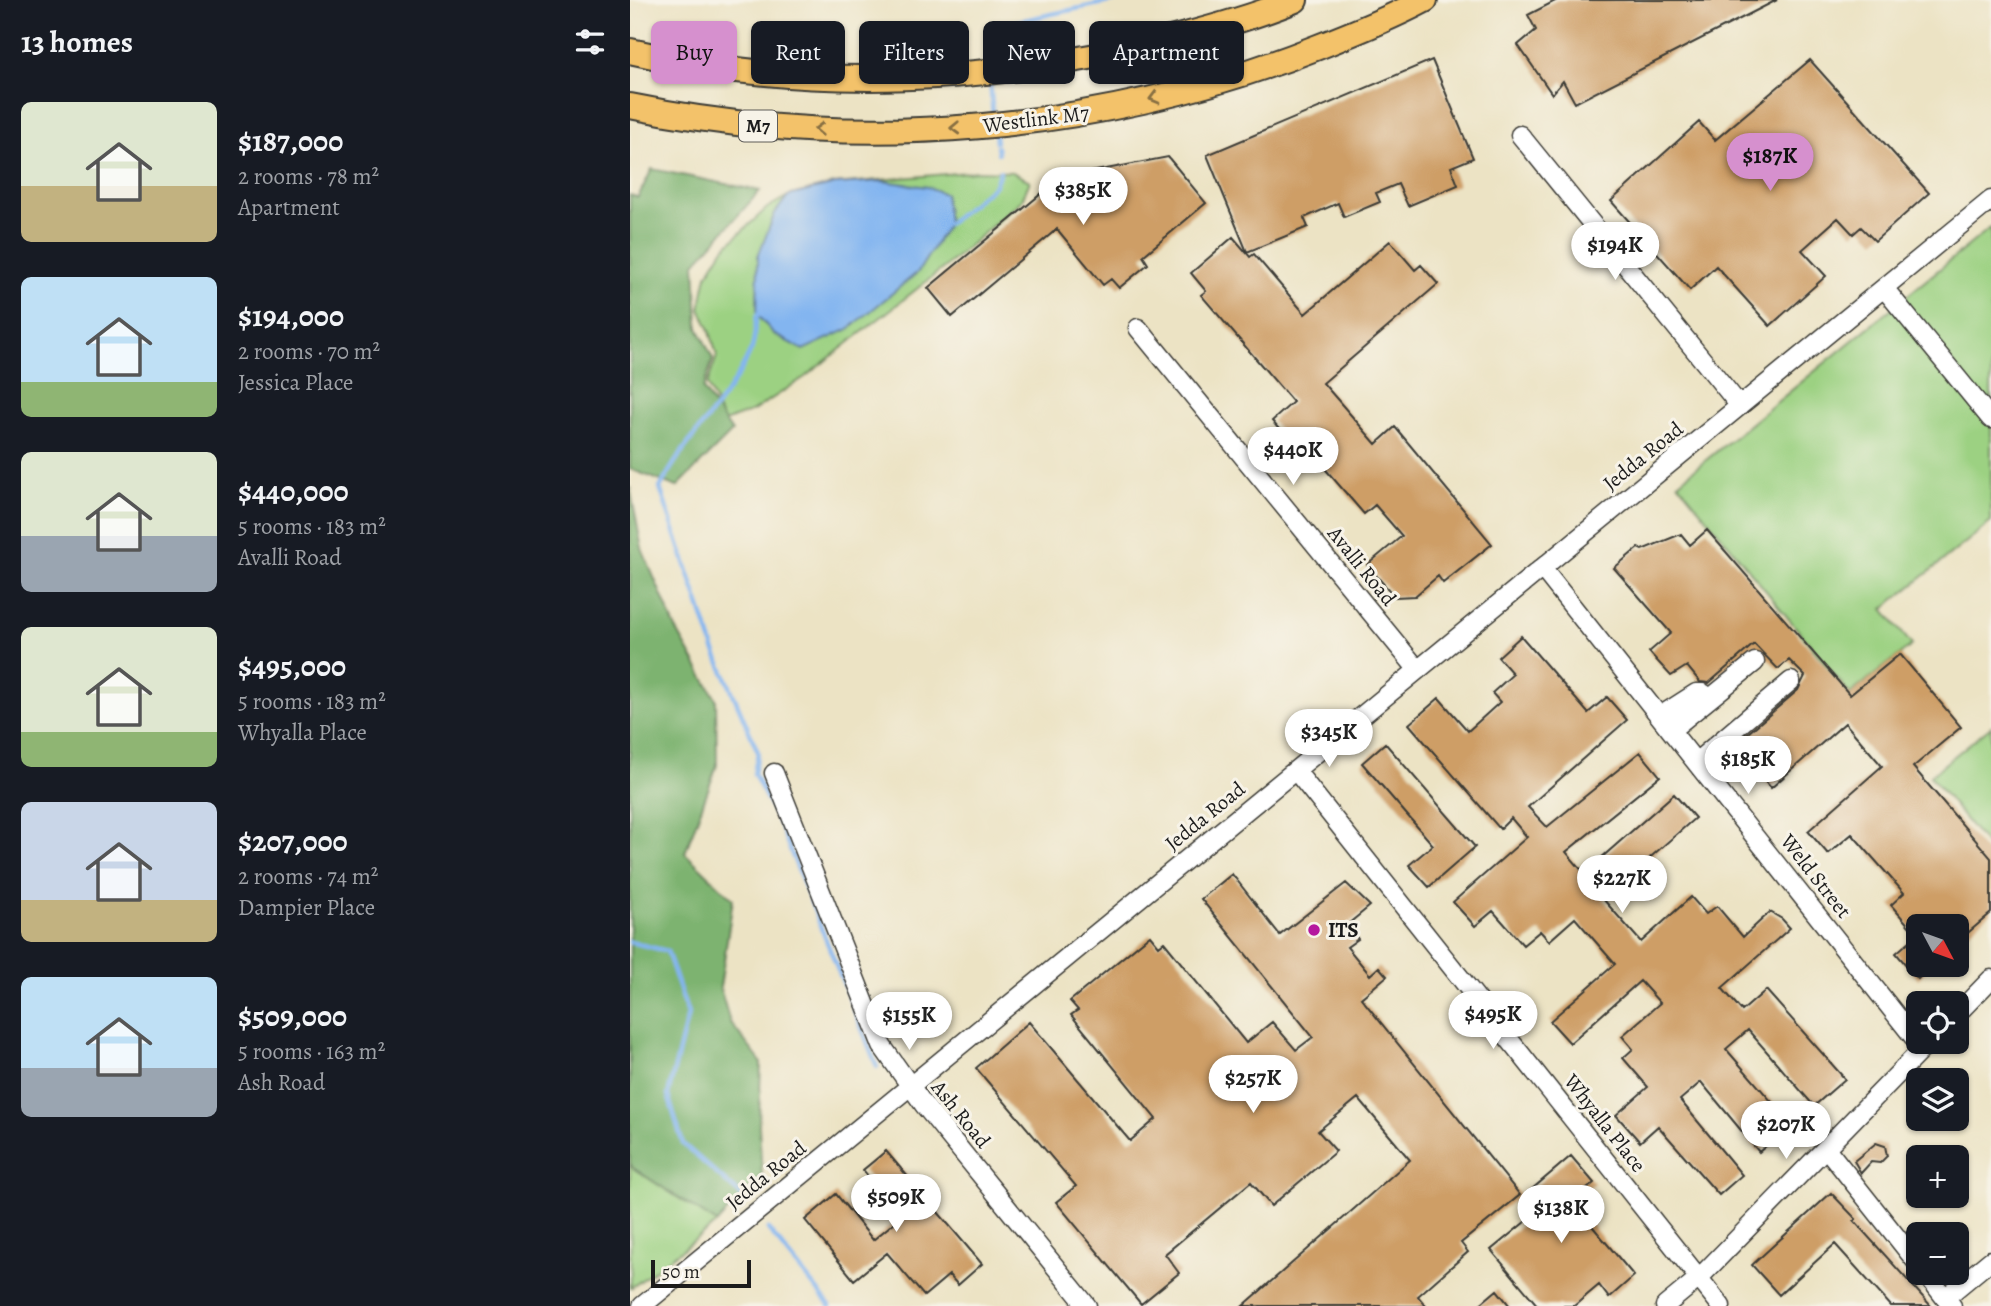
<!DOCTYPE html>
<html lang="en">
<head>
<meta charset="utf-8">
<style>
	body { margin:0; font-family:Alegreya,serif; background:#242831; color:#f1f3f6; height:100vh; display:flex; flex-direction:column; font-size:26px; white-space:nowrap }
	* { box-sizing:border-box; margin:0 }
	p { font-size:23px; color:#9ea1a6 }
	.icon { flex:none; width:38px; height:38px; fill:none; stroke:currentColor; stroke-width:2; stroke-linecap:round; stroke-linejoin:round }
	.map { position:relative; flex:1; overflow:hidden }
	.panel { display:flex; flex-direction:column; background:#171b24; width:630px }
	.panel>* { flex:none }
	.top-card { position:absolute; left:21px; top:21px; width:665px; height:63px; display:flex; gap:14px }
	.needle { width:46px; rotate:131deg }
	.tools { position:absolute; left:1276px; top:914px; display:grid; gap:14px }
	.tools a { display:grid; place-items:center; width:63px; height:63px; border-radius:10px; background:#171b24; box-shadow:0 2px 5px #0004; font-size:35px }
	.scale { position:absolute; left:21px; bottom:18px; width:100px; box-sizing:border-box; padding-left:7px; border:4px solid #1c1c1c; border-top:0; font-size:19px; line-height:24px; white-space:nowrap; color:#1c1c1c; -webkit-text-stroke:5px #f7f3e8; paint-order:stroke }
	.price { position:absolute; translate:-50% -60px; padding:0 16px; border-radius:24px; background:#fff; color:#222; font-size:23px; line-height:46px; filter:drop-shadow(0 2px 4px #0008) }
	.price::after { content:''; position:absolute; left:50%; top:42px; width:21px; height:16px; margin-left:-10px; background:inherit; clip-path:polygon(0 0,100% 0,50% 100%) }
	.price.current { background:#d690ce; color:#111 }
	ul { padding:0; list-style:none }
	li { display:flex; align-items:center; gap:21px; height:175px; padding:0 21px }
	li span { display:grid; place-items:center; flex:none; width:196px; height:140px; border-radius:10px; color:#555 }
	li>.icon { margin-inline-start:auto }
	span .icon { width:84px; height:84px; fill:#fffc; stroke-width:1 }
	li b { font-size:30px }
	h2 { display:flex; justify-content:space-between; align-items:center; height:84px; padding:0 21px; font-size:30px }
	.pill { padding:0 24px; border-radius:10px; background:#171b24; box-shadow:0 2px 5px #0004; font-size:24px; line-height:63px }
	.pill.current { background:#d690ce; color:#111 }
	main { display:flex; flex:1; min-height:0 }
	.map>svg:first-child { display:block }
</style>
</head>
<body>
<main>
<section class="panel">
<h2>13 homes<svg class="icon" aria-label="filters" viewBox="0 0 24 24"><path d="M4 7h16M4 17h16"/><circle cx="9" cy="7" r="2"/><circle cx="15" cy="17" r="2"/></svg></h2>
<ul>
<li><span style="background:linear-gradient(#dfe7d0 60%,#c2b280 0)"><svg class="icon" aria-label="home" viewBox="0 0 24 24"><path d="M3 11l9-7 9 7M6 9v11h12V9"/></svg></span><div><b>$187,000</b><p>2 rooms · 78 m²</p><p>Apartment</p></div></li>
<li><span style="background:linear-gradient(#bfe0f5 75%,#8fb573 0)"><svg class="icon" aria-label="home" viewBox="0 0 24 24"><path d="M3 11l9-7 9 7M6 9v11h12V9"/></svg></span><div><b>$194,000</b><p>2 rooms · 70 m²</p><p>Jessica Place</p></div></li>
<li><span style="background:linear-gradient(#dfe7d0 60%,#9aa5b1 0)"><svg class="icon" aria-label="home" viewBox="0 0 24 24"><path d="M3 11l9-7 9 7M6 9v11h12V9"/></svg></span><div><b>$440,000</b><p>5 rooms · 183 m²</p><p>Avalli Road</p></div></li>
<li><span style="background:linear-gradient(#dfe7d0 75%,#8fb573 0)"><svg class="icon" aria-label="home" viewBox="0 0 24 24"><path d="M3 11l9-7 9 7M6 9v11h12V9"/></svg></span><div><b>$495,000</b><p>5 rooms · 183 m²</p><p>Whyalla Place</p></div></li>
<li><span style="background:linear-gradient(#c9d6e8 70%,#c2b280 0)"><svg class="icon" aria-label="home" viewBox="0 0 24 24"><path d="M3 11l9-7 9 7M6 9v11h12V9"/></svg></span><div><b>$207,000</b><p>2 rooms · 74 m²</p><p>Dampier Place</p></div></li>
<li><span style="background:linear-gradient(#bfe0f5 65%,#9aa5b1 0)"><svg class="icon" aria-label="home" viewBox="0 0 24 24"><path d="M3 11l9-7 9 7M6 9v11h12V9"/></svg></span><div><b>$509,000</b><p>5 rooms · 163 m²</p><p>Ash Road</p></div></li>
</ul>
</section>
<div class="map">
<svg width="1361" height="1306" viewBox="0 0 1361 1306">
	<rect width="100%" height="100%" fill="#f7f3e8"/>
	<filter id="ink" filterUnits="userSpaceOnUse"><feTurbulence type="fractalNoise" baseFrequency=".0143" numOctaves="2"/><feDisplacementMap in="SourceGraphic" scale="14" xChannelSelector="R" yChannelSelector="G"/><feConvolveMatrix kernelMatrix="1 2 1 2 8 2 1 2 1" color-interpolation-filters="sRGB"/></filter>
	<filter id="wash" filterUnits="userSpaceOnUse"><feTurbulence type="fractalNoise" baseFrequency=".00686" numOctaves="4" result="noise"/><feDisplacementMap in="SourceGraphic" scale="28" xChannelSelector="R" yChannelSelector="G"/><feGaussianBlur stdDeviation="1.57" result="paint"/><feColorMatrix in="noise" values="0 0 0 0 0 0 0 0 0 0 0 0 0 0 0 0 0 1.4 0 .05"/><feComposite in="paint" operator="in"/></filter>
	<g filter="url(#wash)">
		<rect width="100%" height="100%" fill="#ece3c4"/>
		<path fill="#9cd182" stroke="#5c764f" stroke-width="2" d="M 349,171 L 382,172 L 400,181 L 392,200 L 316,266 L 175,377 L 123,411 L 89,424 L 87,405 L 77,385 L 87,356 L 79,328 L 70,309 L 77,275 L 94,248 L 137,208 L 158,196 L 205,184 Z
			M 1361,227 L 1361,522 L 1253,609 L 1282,645 L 1220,694 L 1048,483 Z
			M 1361,726 L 1361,851 L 1300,776 Z
			M 0,1163 L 3,1168 L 87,1223 L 1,1288 Z"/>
		<path fill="#7db370" stroke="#4c6846" stroke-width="2" d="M 22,169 L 130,191 L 65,263 L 68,328 L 83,359 L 73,389 L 102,432 L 47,487 L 0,469 L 0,195 L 8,197 Z
			M 0,487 L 12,549 L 45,627 L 86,699 L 87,765 L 55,853 L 103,899 L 90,988 L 100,1022 L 131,1062 L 129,1126 L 132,1175 L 87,1223 L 3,1168 L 0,1163 Z"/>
		<path fill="#83b5f0" stroke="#506886" stroke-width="2" d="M 252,181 L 298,187 L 315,194 L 318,224 L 288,272 L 219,329 L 173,350 L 145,335 L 127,315 L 128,256 L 145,213 L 158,196 L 205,184 Z"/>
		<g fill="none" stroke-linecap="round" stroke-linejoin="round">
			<path stroke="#83b5f0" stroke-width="4.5" d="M 359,64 L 358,46 L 370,25 L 488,0
				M 360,80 L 363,117
				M 365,132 L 366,142
				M 367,147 L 368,153
				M 314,224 L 318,224 L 365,185 L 370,171
				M 130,312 L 127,315 C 125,326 125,338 122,348 C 100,400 55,438 30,488 L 84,649 L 128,752 L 124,774 L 150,825 L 247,1067
				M 0,942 L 37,951 L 58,1014 L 38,1095 L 53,1144 L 114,1198
				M 138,1229 L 200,1306"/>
		</g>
		<g id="blocks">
			<path fill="#ce9e66" d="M 927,0 L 1147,0 L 945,103 L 933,81 L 922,94 L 888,45 L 906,30 L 898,15 Z
				M 802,60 L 843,158 L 821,167 L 828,185 L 778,206 L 768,184 L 746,193 L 750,202 L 714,217 L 708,203 L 674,218 L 678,227 L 617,252 L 577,155 Z
				M 1180,60 L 1299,193 L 1245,241 L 1231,227 L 1223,234 L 1208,218 L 1172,250 L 1196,276 L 1140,326 L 1086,266 L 1060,290 L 981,201 L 1069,122 L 1085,140 Z
				M 538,157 L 576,203 L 513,256 L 518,264 L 489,288 L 481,279 L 473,285 L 427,229 L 322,317 L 298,288 L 430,178 Z
				M 603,237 L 620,257 L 624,254 L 675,314 L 760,241 L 785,270 L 791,265 L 808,284 L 693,383 L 746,444 L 765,427 L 862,544 L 813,583 L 808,576 L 785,596 L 765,597 L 737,565 L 772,536 L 745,505 L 734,514 L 678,449 L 671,455 L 642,421 L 663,402 L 571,295 L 576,291 L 561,273 Z
				M 1077,530 L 1220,695 L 1270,654 L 1331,727 L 1283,767 L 1361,858 L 1361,913 L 1326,943 L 1326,926 L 1288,926 L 1288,964 L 1302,964 L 1288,979 L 1266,953 L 1287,935 L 1261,905 L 1274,893 L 1222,834 L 1198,854 L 1178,831 L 1252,766 L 1215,723 L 1141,788 L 1104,745 L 1168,690 L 1175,676 L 1159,660 L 1148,669 L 1124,644 L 1079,683 L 1070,682 L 1057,666 L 1041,676 L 1019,652 L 1041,633 L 984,568 L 1008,548 L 1012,550 L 1051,534 L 1060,545 Z
				M 891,636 L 958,713 L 977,697 L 997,720 L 898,807 L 917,827 L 1010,752 L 1030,776 L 936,852 L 954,873 L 1044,794 L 1065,818 L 973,899 L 1011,942 L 1061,897 L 1076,914 L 1087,906 L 1113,937 L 1140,912 L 1152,919 L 1160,928 L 1092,988 L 1112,1011 L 1136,990 L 1215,1079 L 1184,1106 L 1118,1030 L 1096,1049 L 1161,1124 L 1129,1152 L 1071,1082 L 1050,1100 L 1112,1175 L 1089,1195 L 1028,1126 L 1010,1142 L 986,1115 L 1018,1087 L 993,1058 L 1003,1049 L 992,1036 L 1030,1003 L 1010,981 L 940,1043 L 920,1021 L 985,964 L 945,918 L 919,941 L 910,931 L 893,945 L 863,911 L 845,926 L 823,902 L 897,837 L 881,818 L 870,829 L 779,724 L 809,698 L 838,731 L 870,702 L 862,693 L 883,674 L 868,657 Z
				M 755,743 L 845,847 L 799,887 L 779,865 L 803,845 L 732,763 Z
				M 602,874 L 650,935 L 716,883 L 740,906 L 717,925 L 728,939 L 717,947 L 740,975 L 749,967 L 757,976 L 731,998 L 890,1195 L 831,1243 L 838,1252 L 788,1296 L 796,1306 L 613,1306 L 780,1160 L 728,1098 L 688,1131 L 706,1151 L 641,1206 L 621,1182 L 535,1254 L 549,1273 L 511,1304 L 426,1202 L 446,1186 L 346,1068 L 399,1022 L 500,1141 L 526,1119 L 441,1015 L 448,1010 L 440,1001 L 520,935 L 529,946 L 534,942 L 616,1043 L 642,1022 L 666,1050 L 683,1037 L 571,899 Z
				M 1246,1143 L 1255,1146 L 1257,1156 L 1250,1163 L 1241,1162 L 1231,1173 L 1224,1161 Z
				M 256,1151 L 352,1264 L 328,1285 L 319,1275 L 294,1296 L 257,1253 L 224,1280 L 175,1220 L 206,1194 L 243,1240 L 272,1216 L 233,1170 Z
				M 941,1156 L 964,1183 L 942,1202 L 1004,1276 L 979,1298 L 969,1285 L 944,1306 L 908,1306 L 861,1250 L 907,1212 L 894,1196 Z
				M 1201,1193 L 1226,1219 L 1224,1221 L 1301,1306 L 1261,1306 L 1205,1244 L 1149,1295 L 1122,1265 Z
				M 867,1290 L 880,1306 L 848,1306 Z"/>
		</g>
	</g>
	<g filter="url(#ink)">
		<use href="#blocks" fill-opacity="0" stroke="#3b3a35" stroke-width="2"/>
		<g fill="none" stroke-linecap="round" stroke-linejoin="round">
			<g stroke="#3b3a35" stroke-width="21">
				<path id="minor" d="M 890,135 L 1110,406
					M 1254,288 L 1361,419
					M 508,328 L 788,670
					M 912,568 L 1293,1049
					M 1030,716 L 1066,693 L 1073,693 L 1080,698
					M 1041,730 L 1125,662
					M 1066,762 L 1161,681
					M 666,771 L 1091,1306
					M 144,773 L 252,1046 L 294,1105 L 457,1306
					M 1326,1015 L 1361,979
					M 1196,1148 L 1288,1264
					M 1295,1272 L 1315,1298
					M 12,1306 L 1361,200
					M 1035,1306 L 1069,1278 L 1300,1041
					M 1322,1306 L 1315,1298 L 1361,1260"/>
			</g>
			<g stroke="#3b3a35" stroke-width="28">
				<path id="highway" d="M 0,51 C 179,93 371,84 548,37 C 587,27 627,16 665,0
					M 0,106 C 229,153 470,133 688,47 C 724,33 761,18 795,0"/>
			</g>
			<use href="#minor" stroke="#fff" stroke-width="18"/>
			<use href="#highway" stroke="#f3c26a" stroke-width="24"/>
		</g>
		<defs><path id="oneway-chevron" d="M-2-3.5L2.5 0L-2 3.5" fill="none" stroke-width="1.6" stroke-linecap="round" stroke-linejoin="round" transform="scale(1.75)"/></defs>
		<g stroke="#886f43">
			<use href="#oneway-chevron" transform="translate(524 98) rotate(165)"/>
			<use href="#oneway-chevron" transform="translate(325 128) rotate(178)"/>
			<use href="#oneway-chevron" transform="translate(189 129) rotate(-178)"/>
		</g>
	</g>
	<circle fill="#b5179e" stroke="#f7f3e8" stroke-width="2.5" cx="684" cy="930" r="7"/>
	<g text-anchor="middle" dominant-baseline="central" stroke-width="6" stroke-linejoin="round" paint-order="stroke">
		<rect fill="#f7f3e8" stroke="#5e5c59" stroke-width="2" x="109" y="110.5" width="38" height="31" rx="5"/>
		<g font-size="19" font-weight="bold" fill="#1c1c1c">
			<text x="128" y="126">M7</text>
		</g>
		<g font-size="21" fill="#1c1c1c" stroke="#f7f3e8">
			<text transform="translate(406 119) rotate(-7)">Westlink M7</text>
			<text transform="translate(1013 456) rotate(-39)">Jedda Road</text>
			<text transform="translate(732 566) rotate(51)">Avalli Road</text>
			<text transform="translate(575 816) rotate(-39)">Jedda Road</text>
			<text transform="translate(1186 876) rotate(52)">Weld Street</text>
			<text transform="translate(331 1114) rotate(51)">Ash Road</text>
			<text transform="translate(975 1123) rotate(52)">Whyalla Place</text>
			<text transform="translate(136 1175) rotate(-39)">Jedda Road</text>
		</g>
		<g font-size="21" font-weight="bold" fill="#1c1c1c" stroke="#f7f3e8" text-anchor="start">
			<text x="698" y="930">ITS</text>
		</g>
	</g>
</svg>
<div class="tools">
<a><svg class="needle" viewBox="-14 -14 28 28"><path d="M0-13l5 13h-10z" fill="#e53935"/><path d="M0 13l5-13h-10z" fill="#9ea1a6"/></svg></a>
<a><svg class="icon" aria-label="locate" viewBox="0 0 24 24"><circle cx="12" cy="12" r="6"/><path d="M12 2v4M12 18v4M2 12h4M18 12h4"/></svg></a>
<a><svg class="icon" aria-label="layers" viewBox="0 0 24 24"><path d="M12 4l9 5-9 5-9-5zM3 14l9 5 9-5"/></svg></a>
<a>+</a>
<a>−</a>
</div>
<div class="scale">50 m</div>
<b class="price current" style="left:1140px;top:193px">$187K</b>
<b class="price" style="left:453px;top:227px">$385K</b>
<b class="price" style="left:985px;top:282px">$194K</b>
<b class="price" style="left:663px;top:487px">$440K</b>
<b class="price" style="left:699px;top:769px">$345K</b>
<b class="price" style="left:1118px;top:796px">$185K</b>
<b class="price" style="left:992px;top:915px">$227K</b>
<b class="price" style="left:863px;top:1051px">$495K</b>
<b class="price" style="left:279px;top:1052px">$155K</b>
<b class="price" style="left:623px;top:1115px">$257K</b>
<b class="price" style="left:1156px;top:1161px">$207K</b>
<b class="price" style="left:266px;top:1234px">$509K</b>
<b class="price" style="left:931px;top:1245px">$138K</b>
<div class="top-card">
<a class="pill current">Buy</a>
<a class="pill">Rent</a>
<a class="pill">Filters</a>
<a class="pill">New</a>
<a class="pill">Apartment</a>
</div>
</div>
</main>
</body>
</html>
